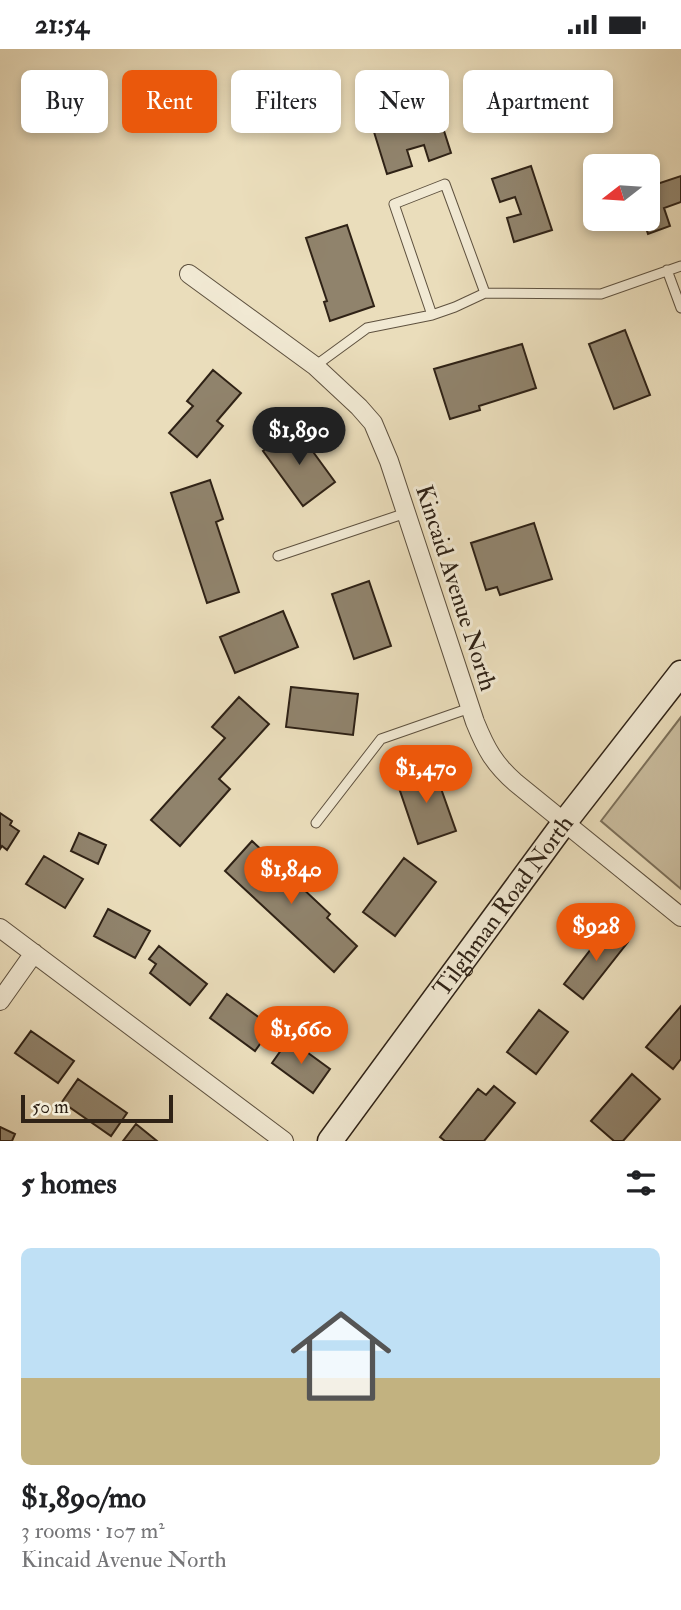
<!DOCTYPE html>
<html lang="en">
<head>
<meta charset="utf-8">
<style>
	body { margin:0; font-family:"IM FELL Double Pica",serif; background:#f2f2f2; color:#202124; height:100vh; display:flex; flex-direction:column; font-size:26px; white-space:nowrap }
	* { box-sizing:border-box; margin:0 }
	p { font-size:23px; color:#757577 }
	.icon { flex:none; width:38px; height:38px; fill:none; stroke:currentColor; stroke-width:2; stroke-linecap:round; stroke-linejoin:round }
	.map { position:relative; height:1092px; overflow:hidden }
	.side { display:flex; flex-direction:column; background:#fff; flex:1 }
	.side>* { flex:none }
	.hud { position:absolute; left:21px; top:21px; width:640px; height:63px; display:flex; gap:14px }
	.needle { width:46px; rotate:253deg }
	.buttons { position:absolute; left:583px; top:105px; display:grid; gap:14px }
	.buttons a { display:grid; place-items:center; width:77px; height:77px; border-radius:10px; background:#fff; box-shadow:0 4px 10px #0003; font-size:35px }
	.scale { position:absolute; left:21px; bottom:18px; width:152px; box-sizing:border-box; padding-left:7px; border:4px solid #2f2216; border-top:0; font-size:19px; line-height:24px; white-space:nowrap; color:#2f2216; -webkit-text-stroke:5px #f1e9d3; paint-order:stroke }
	.price { position:absolute; translate:-50% -60px; padding:0 16px; border-radius:24px; background:#ea580c; color:#fff; font-size:23px; line-height:46px; filter:drop-shadow(0 2px 4px #0008) }
	.price::after { content:''; position:absolute; left:50%; top:42px; width:21px; height:16px; margin-left:-10px; background:inherit; clip-path:polygon(0 0,100% 0,50% 100%) }
	.price.on { background:#222; color:#fff }
	ul { padding:0; list-style:none }
	li { display:grid; align-content:center; gap:14px; height:371px; padding:0 21px }
	li+li { border-top:2px solid #e0e0e0 }
	li span { display:grid; place-items:center; height:217px; border-radius:10px; color:#555 }
	li>.icon { margin-inline-start:auto }
	span .icon { width:126px; height:126px; fill:#fffc; stroke-width:1 }
	li b { font-size:30px }
	h2 { display:flex; justify-content:space-between; align-items:center; height:84px; padding:0 21px; font-size:30px }
	.tag { padding:0 24px; border-radius:10px; background:#fff; box-shadow:0 4px 10px #0003; font-size:24px; line-height:63px }
	.tag.on { background:#ea580c; color:#fff }
	.status { display:flex; justify-content:space-between; align-items:center; height:49px; padding:0 35px; background:#fff; direction:ltr }
	.status svg { height:19px; fill:currentColor }
	.map>svg:first-child { display:block }
</style>
</head>
<body>
<div class="status"><b>21:54</b><svg viewBox="0 0 49 12"><path d="M0 12V9h3v3zM5 12V6h3v6zM10 12V3h3v9zM15 12V0h3v12zM26 1h20v11H26zM47 4h2v5h-2z"/></svg></div>
<div class="map">
<svg width="681" height="1092" viewBox="0 0 681 1092">
	<rect width="100%" height="100%" fill="#eaddbb"/>
	<filter id="stains"><feTurbulence type="fractalNoise" baseFrequency=".00286" numOctaves="4"/><feColorMatrix values="0 0 0 0 .2 0 0 0 0 .09 0 0 0 0 .02 0 0 0 .5 -.17"/></filter>
	<radialGradient id="worn" r=".72"><stop offset=".6" stop-color="#630" stop-opacity="0"/><stop offset="1" stop-color="#630" stop-opacity=".3"/></radialGradient>
	<path fill="#cabd9f" stroke="#7c705a" stroke-width="2" d="M 681,668 L 681,840 L 601,772 Z"/>
	<path fill="#90836c" stroke="#2f2216" stroke-width="2" d="M 438,63 L 451,104 L 429,112 L 424,96 L 407,101 L 412,117 L 387,125 L 374,83 Z
		M 531,117 L 552,181 L 514,193 L 507,169 L 521,165 L 515,148 L 500,153 L 492,130 Z
		M 681,127 L 681,153 L 664,159 L 670,177 L 648,185 L 643,170 L 648,170 L 648,138 Z
		M 347,176 L 374,257 L 330,272 L 324,253 L 327,252 L 306,189 Z
		M 625,281 L 650,346 L 614,360 L 589,295 Z
		M 522,295 L 536,339 L 479,357 L 480,361 L 450,370 L 434,320 Z
		M 213,321 L 241,344 L 217,372 L 223,377 L 197,408 L 169,384 L 193,357 L 187,352 Z
		M 295,378 L 335,433 L 303,457 L 263,402 Z
		M 210,431 L 223,470 L 216,473 L 239,543 L 207,554 L 171,444 Z
		M 534,474 L 552,530 L 500,546 L 497,538 L 486,541 L 471,494 Z
		M 369,532 L 391,597 L 354,610 L 332,545 Z
		M 283,562 L 298,598 L 235,624 L 220,588 Z
		M 291,638 L 358,645 L 353,686 L 286,678 Z
		M 239,648 L 269,675 L 219,730 L 230,740 L 180,797 L 151,771 L 225,689 L 212,678 Z
		M 433,717 L 456,782 L 418,795 L 396,730 Z
		M 0,764 L 12,772 L 10,776 L 19,782 L 7,801 L 2,797 L 0,800 Z
		M 79,784 L 106,796 L 98,815 L 71,802 Z
		M 252,792 L 330,865 L 327,869 L 357,897 L 334,923 L 225,822 Z
		M 44,807 L 83,830 L 65,859 L 26,835 Z
		M 404,809 L 436,833 L 395,887 L 363,863 Z
		M 108,860 L 150,882 L 135,909 L 94,887 Z
		M 608,878 L 628,893 L 583,950 L 564,935 Z
		M 159,897 L 207,935 L 190,956 L 150,924 L 156,915 L 149,910 Z
		M 227,945 L 272,978 L 255,1002 L 210,969 Z
		M 681,957 L 681,1010 L 673,1020 L 646,998 Z
		M 539,961 L 568,983 L 536,1025 L 507,1003 Z
		M 31,982 L 74,1012 L 58,1034 L 15,1004 Z
		M 289,990 L 330,1020 L 313,1044 L 272,1014 Z
		M 632,1025 L 660,1050 L 623,1092 L 614,1092 L 591,1072 Z
		M 78,1030 L 127,1064 L 111,1087 L 62,1053 Z
		M 494,1037 L 515,1054 L 484,1092 L 445,1092 L 440,1088 L 478,1040 L 486,1046 Z
		M 136,1075 L 157,1092 L 123,1092 Z
		M 0,1078 L 15,1085 L 12,1092 L 0,1092 Z"/>
	<g fill="none" stroke-linecap="round" stroke-linejoin="round">
		<g stroke="#5e513f" stroke-width="11">
			<path id="lane" d="M 667,221 L 681,259
				M 485,244 L 601,245 L 681,217
				M 315,317 L 367,279 L 432,266 L 455,258 L 485,244 L 445,135 L 394,155 L 432,266
				M 278,507 L 406,464
				M 316,774 L 381,690 L 470,659"/>
		</g>
		<g stroke="#5e513f" stroke-width="20">
			<path id="street" d="M 189,225 L 315,317 L 359,358 L 373,374 L 389,412 L 475,673 C 486,700 494,715 516,734 L 681,868
				M 0,879 L 284,1092
				M 0,952 L 34,904"/>
		</g>
		<g stroke="#2f2216" stroke-width="27">
			<g id="secondary">
				<path id="s1" d="M 330,1092 L 564,774 L 681,624"/>
			</g>
		</g>
		<use href="#lane" stroke="#f1e9d3" stroke-width="9"/>
		<use href="#street" stroke="#f1e9d3" stroke-width="18"/>
		<use href="#secondary" stroke="#f1e9d3" stroke-width="24"/>
	</g>
	<g text-anchor="middle" dominant-baseline="central" stroke-width="6" stroke-linejoin="round" paint-order="stroke">
		<g font-size="24" fill="#2f2216" stroke="#f1e9d3">
			<text transform="translate(456 539) rotate(72)">Kincaid Avenue North</text>
			<text stroke="none"><textPath href="#s1" startOffset="292">Tilghman Road North</textPath></text>
		</g>
	</g>
	<rect width="100%" height="100%" filter="url(#stains)"/>
	<rect width="100%" height="100%" fill="url(#worn)"/>
</svg>
<div class="buttons">
<a><svg class="needle" viewBox="-14 -14 28 28"><path d="M0-13l5 13h-10z" fill="#e53935"/><path d="M0 13l5-13h-10z" fill="#757577"/></svg></a>
</div>
<div class="scale">50 m</div>
<b class="price on" style="left:299px;top:418px">$1,890</b>
<b class="price" style="left:426px;top:756px">$1,470</b>
<b class="price" style="left:291px;top:857px">$1,840</b>
<b class="price" style="left:596px;top:914px">$928</b>
<b class="price" style="left:301px;top:1017px">$1,660</b>
<div class="hud">
<a class="tag">Buy</a>
<a class="tag on">Rent</a>
<a class="tag">Filters</a>
<a class="tag">New</a>
<a class="tag">Apartment</a>
</div>
</div>
<section class="side">
<h2>5 homes<svg class="icon" aria-label="filters" viewBox="0 0 24 24"><path d="M4 7h16M4 17h16"/><circle cx="9" cy="7" r="2"/><circle cx="15" cy="17" r="2"/></svg></h2>
<ul>
<li><span style="background:linear-gradient(#bfe0f5 60%,#c2b280 0)"><svg class="icon" aria-label="home" viewBox="0 0 24 24"><path d="M3 11l9-7 9 7M6 9v11h12V9"/></svg></span><div><b>$1,890/mo</b><p>3 rooms · 107 m²</p><p>Kincaid Avenue North</p></div></li>
</ul>
</section>
</body>
</html>
